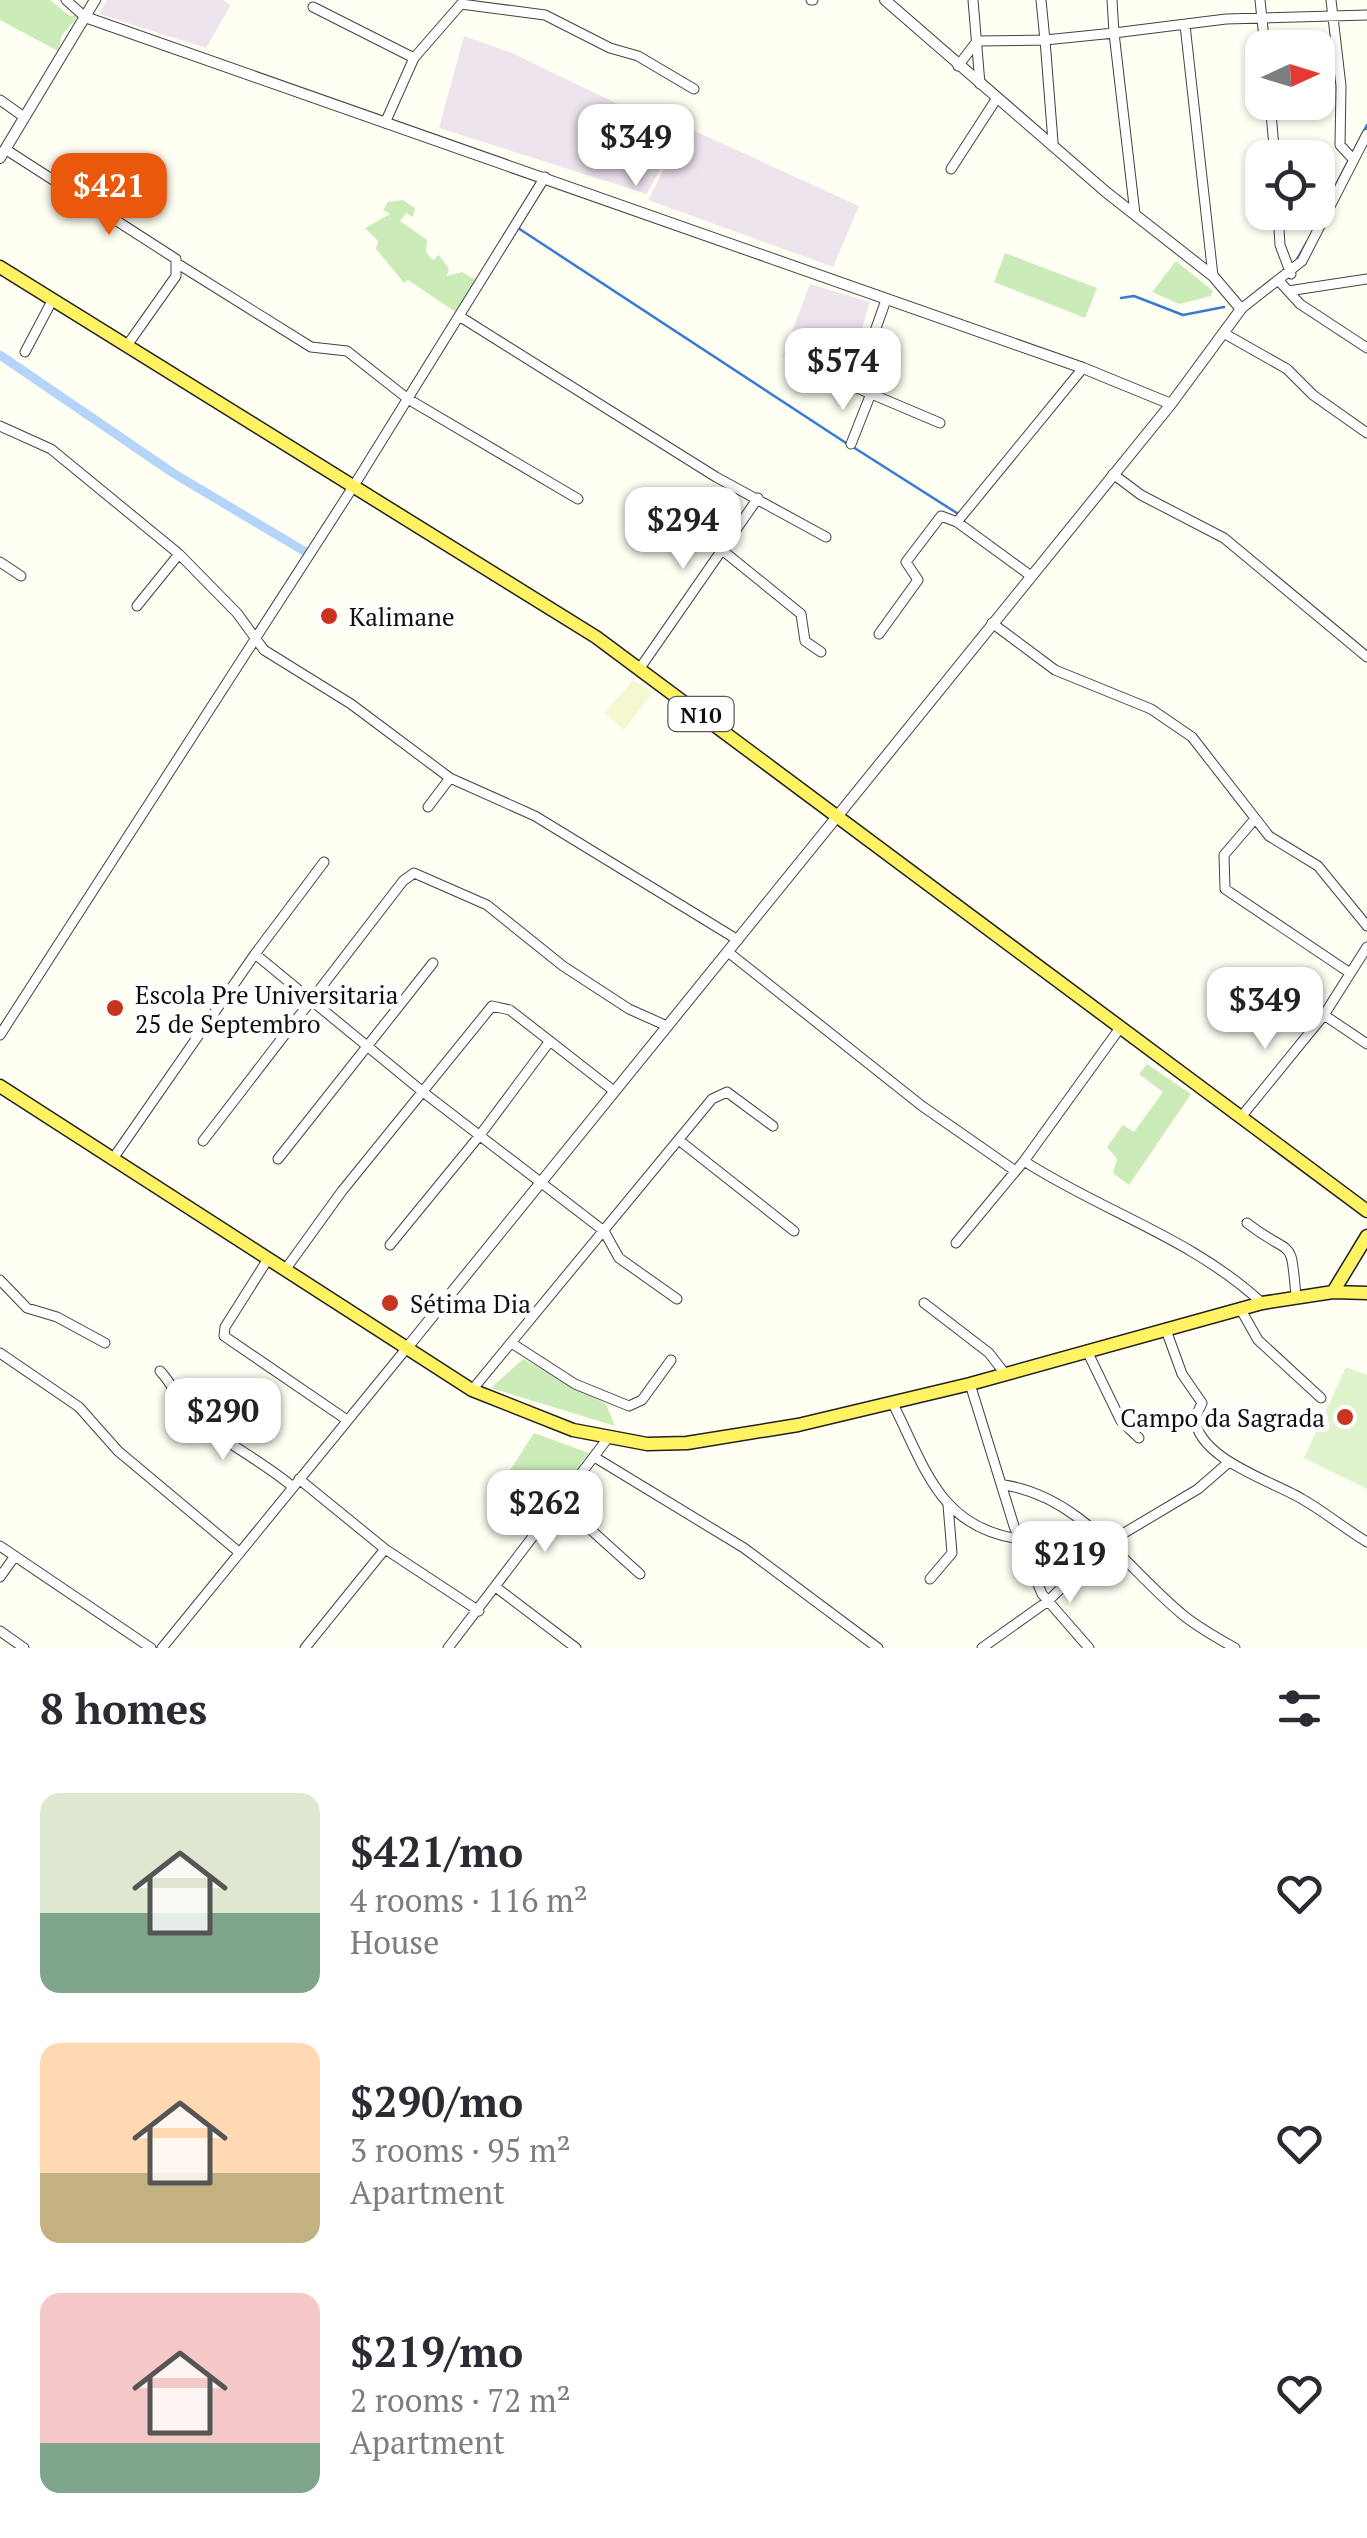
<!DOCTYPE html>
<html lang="en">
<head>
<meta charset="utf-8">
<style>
	body { margin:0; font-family:"PT Serif",serif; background:#f2f2f3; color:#2b2b33; height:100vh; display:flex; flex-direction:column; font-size:38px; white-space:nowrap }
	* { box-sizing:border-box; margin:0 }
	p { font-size:32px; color:#7c7c81 }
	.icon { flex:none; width:55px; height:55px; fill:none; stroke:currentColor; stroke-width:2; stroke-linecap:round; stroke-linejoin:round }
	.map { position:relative; height:1648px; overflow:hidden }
	.drawer { display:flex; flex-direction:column; background:#fff; flex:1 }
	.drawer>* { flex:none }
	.needle { width:65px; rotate:86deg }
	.tools { position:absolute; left:1245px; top:30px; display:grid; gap:20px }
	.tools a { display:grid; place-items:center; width:90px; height:90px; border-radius:20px; background:#fff; box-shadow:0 2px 8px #0004; font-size:50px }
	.price { position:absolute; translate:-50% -85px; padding:0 22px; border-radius:20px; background:#fff; color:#222; font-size:32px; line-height:65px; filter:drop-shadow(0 2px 5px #0008) }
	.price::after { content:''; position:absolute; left:50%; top:60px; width:30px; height:22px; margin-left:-15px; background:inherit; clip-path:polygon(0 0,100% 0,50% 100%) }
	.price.current { background:#ea580c; color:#fff }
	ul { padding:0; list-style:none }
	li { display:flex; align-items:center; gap:30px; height:250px; padding:0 40px }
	li span { display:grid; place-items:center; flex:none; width:280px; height:200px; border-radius:20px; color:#555 }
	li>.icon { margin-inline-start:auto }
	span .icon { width:120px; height:120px; fill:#fffc; stroke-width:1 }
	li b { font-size:42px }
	h2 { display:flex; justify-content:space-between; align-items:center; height:120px; padding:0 40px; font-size:42px }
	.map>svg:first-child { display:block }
</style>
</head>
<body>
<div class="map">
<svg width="1367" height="1648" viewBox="0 0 1367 1648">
	<rect width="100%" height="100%" fill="#fffff3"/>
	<path fill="#eee4ee" d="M 107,0 L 223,0 L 231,5 L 206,48 L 99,14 Z
		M 464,36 L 512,53 L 678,133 L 647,194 L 439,128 Z
		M 686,127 L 859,206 L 833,267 L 648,200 Z
		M 810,284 L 870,302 L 844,388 L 783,356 Z"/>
	<path fill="#f4f7d0" d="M 633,680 L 653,692 L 624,730 L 604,713 Z"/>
	<path fill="#cbecb9" d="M 0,0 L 50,0 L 70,16 L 80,14 L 62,35 L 58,51 L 0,20 Z
		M 403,200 L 415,208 L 413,217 L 406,213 L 400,221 L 427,240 L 426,252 L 433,260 L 439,255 L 449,269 L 447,276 L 462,272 L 475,280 L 457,313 L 408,280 L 404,283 L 376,249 L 378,241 L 365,228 L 390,214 L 383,210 L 388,202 Z
		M 1005,253 L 1097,288 L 1085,318 L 994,282 Z
		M 1176,261 L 1213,291 L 1211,296 L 1179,304 L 1152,292 Z
		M 1147,1064 L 1191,1094 L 1129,1185 L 1113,1173 L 1117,1159 L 1107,1147 L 1123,1125 L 1134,1132 L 1163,1092 L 1139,1074 Z
		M 523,1359 L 606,1404 L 615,1426 L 491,1388 Z
		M 534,1433 L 589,1453 L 532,1529 L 498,1489 Z"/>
	<path fill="#dff3cc" d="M 1346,1367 L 1367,1375 L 1367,1489 L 1304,1458 Z"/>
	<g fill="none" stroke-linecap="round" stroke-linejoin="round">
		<path stroke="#377bd5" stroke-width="2.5" d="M 1324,208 L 1367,125
			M 518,228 L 846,443
			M 1296,261 L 1307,242
			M 1121,298 L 1134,296 L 1183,315 L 1224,307
			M 853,447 L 960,515"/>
		<path stroke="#b4d4f9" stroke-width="9" d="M 0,355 L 173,473 L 309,554"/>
		<g stroke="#434343" stroke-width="11">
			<path id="minor" d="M 66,0 L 85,17
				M 811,0 L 813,0
				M 973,0 L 980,84
				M 1041,0 L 1045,40 L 1114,33 L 1135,214
				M 1112,0 L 1114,33 L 1226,19 L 1367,15
				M 1260,0 L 1265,48
				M 1331,0 L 1341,86 L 1340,145 L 1352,158
				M 313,7 L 414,58
				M 1185,25 L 1213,276
				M 958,66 L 977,41 L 1045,40 L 1053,142
				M 0,100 L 24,117
				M 1270,102 L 1275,158
				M 385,123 L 414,58 L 461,4 L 545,15 L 610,48 L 638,56 L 694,89
				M 5,149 L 176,259 L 176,276 L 128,344
				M 951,169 L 997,98
				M 1278,212 L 1280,245 L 1291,274
				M 178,264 L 311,347 L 347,351 L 408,399 L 578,499
				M 1280,282 L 1300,304 L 1367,348
				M 1288,291 L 1367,279
				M 886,300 L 855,387 L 940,423
				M 1241,309 L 1302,261 L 1367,134
				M 459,316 L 716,477 L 826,537
				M 1227,335 L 1287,369 L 1313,395 L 1367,433
				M 25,352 L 53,299
				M 0,426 L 51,449 L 179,554 L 237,613 L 264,650 L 351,704 L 450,778 L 535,816 L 738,940
				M 851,444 L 870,396
				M 1113,474 L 1141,495 L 1224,538 L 1367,657
				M 957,522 L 1031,576
				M 722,550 L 801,614 L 805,641 L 821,652
				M 0,562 L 21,576
				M 137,606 L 179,554
				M 992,623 L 1055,670 L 1151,709 L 1192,737 L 1269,836 L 1318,866 L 1367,926
				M 879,634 L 918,580 L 906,562 L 941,516 L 957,522 L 1083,368
				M 640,668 L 758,498
				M 428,807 L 450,778
				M 1254,820 L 1224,855 L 1225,889 L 1350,973
				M 1367,947 L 1324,1015 L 1367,1044
				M 728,952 L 922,1106 L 1014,1170
				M 255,954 L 324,862
				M 0,1035 L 353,487 L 545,177
				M 1241,1117 L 1324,1015
				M 203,1141 L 403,881 L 414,873 L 487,905 L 563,966 L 629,1009 L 667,1026
				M 680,1141 L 794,1231
				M 278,1159 L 433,963
				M 112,1160 L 255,954 L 423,1092 L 604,1231 L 619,1258 L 677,1299
				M 1024,1161 C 1103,1212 1192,1238 1262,1303
				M 1247,1223 C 1293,1259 1291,1233 1296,1297
				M 956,1243 L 1024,1161 L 1120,1028
				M 390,1245 L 480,1135 L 550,1041
				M 268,1259 L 225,1327 L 224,1336 L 347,1420
				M 285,1270 L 342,1191 L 492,1006 L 510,1010 L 614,1091
				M 0,1280 L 27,1308 L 57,1317 L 105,1343
				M 924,1303 L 989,1353 L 1006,1375
				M 1241,1310 L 1258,1340 L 1321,1398
				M 1166,1330 L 1182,1374 L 1202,1403 L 1195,1418 C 1198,1459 1272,1481 1302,1499 C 1325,1512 1345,1529 1367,1542
				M 513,1344 L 575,1384 L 629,1406 L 642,1400 L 671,1360
				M 1087,1351 L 1121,1421 L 1139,1438
				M 0,1353 L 79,1407 L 118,1451 L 240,1553
				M 160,1371 C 173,1384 178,1402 192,1414 C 223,1443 260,1459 293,1487
				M 970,1384 L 1014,1526 L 1042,1594 L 1089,1648
				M 472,1390 L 712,1099 L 727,1092 L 773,1126
				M 893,1404 C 926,1469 939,1527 1019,1539
				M 596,1458 L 744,1548 L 878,1648
				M 299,1479 L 385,1549 L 479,1611
				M 1004,1485 C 1081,1496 1127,1569 1183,1615 C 1199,1628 1217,1638 1235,1648
				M 561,1503 L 640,1574
				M 0,1546 L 151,1648
				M 0,1577 L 15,1556
				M 930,1579 L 952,1553 L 948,1505
				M 497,1588 L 576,1648
				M 0,1631 L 24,1648
				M 162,1648 L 406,1349
				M 305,1648 L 385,1549
				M 448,1648 L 608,1438
				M 982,1648 L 1048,1601 L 1109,1542 L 1198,1489 L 1229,1462"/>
		</g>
		<g stroke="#434343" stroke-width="12">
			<path id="tertiary" d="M 85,17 L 1083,368 L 1171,404
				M 0,158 L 95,0
				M 406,1349 L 1171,404 L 1241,309 L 1213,276 L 1106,192 L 885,0"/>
		</g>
		<g stroke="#212121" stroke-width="15">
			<path id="primary" d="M 0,267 L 596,637 L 1367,1211
				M 0,1086 L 472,1390 L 573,1430 L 647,1444 L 687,1443 L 798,1425 L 970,1384 L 1262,1303 L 1333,1292 L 1367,1293
				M 1333,1292 L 1367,1236"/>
		</g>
		<use href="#minor" stroke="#fff" stroke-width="9"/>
		<use href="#tertiary" stroke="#fff" stroke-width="10"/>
		<use href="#primary" stroke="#fff363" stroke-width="12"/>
	</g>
	<g fill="#c9341f" stroke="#fff" stroke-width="4">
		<circle cx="329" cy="616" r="10"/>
		<circle cx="115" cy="1008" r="10"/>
		<circle cx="390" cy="1303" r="10"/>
		<circle cx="1345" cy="1417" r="10"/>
	</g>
	<g text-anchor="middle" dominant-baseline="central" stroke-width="10" stroke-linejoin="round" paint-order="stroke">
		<rect fill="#fff" stroke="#585858" stroke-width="2.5" x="668.5" y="697" width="65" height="34" rx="8"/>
		<g font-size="22" font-weight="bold" fill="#101010">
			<text x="701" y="714">N10</text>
		</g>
		<g font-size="25" fill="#101010" stroke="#fff" text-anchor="start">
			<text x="349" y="616">Kalimane</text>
			<text x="135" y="994">Escola Pre Universitaria<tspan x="135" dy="29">25 de Septembro</tspan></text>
			<text x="410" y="1303">Sétima Dia</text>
			<text x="1325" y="1417" text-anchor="end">Campo da Sagrada</text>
		</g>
	</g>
</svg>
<div class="tools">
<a><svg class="needle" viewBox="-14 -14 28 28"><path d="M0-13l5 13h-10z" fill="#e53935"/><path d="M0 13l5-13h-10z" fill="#7c7c81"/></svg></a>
<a><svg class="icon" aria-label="locate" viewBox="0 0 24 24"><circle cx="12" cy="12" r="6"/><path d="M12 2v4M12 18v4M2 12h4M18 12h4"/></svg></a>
</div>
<b class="price" style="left:636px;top:189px">$349</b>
<b class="price current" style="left:109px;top:238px">$421</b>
<b class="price" style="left:843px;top:413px">$574</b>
<b class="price" style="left:683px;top:572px">$294</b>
<b class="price" style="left:1265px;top:1052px">$349</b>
<b class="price" style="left:223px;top:1463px">$290</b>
<b class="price" style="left:545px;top:1555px">$262</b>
<b class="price" style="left:1070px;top:1606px">$219</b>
</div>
<section class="drawer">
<h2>8 homes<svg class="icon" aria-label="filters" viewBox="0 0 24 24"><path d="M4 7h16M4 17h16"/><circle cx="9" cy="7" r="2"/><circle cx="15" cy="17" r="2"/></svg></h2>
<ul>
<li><span style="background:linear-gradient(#dfe7d0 60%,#7fa58c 0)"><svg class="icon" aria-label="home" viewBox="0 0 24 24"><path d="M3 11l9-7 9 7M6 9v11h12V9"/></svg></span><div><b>$421/mo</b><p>4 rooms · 116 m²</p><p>House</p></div><svg class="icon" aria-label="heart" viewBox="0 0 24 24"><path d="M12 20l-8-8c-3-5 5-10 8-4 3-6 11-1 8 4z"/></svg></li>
<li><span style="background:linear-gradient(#ffd9b3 65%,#c2b280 0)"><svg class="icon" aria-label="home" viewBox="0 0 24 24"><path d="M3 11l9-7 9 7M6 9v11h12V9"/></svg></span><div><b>$290/mo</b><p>3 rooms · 95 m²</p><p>Apartment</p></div><svg class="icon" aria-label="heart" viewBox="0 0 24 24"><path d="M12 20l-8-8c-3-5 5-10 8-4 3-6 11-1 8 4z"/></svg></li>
<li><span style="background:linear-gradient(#f6c9c9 75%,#7fa58c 0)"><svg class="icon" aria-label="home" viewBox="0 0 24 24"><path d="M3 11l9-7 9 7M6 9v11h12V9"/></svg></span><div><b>$219/mo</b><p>2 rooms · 72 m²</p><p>Apartment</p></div><svg class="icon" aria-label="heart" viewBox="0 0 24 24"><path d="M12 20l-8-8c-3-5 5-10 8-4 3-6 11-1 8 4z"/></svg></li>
</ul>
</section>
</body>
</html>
